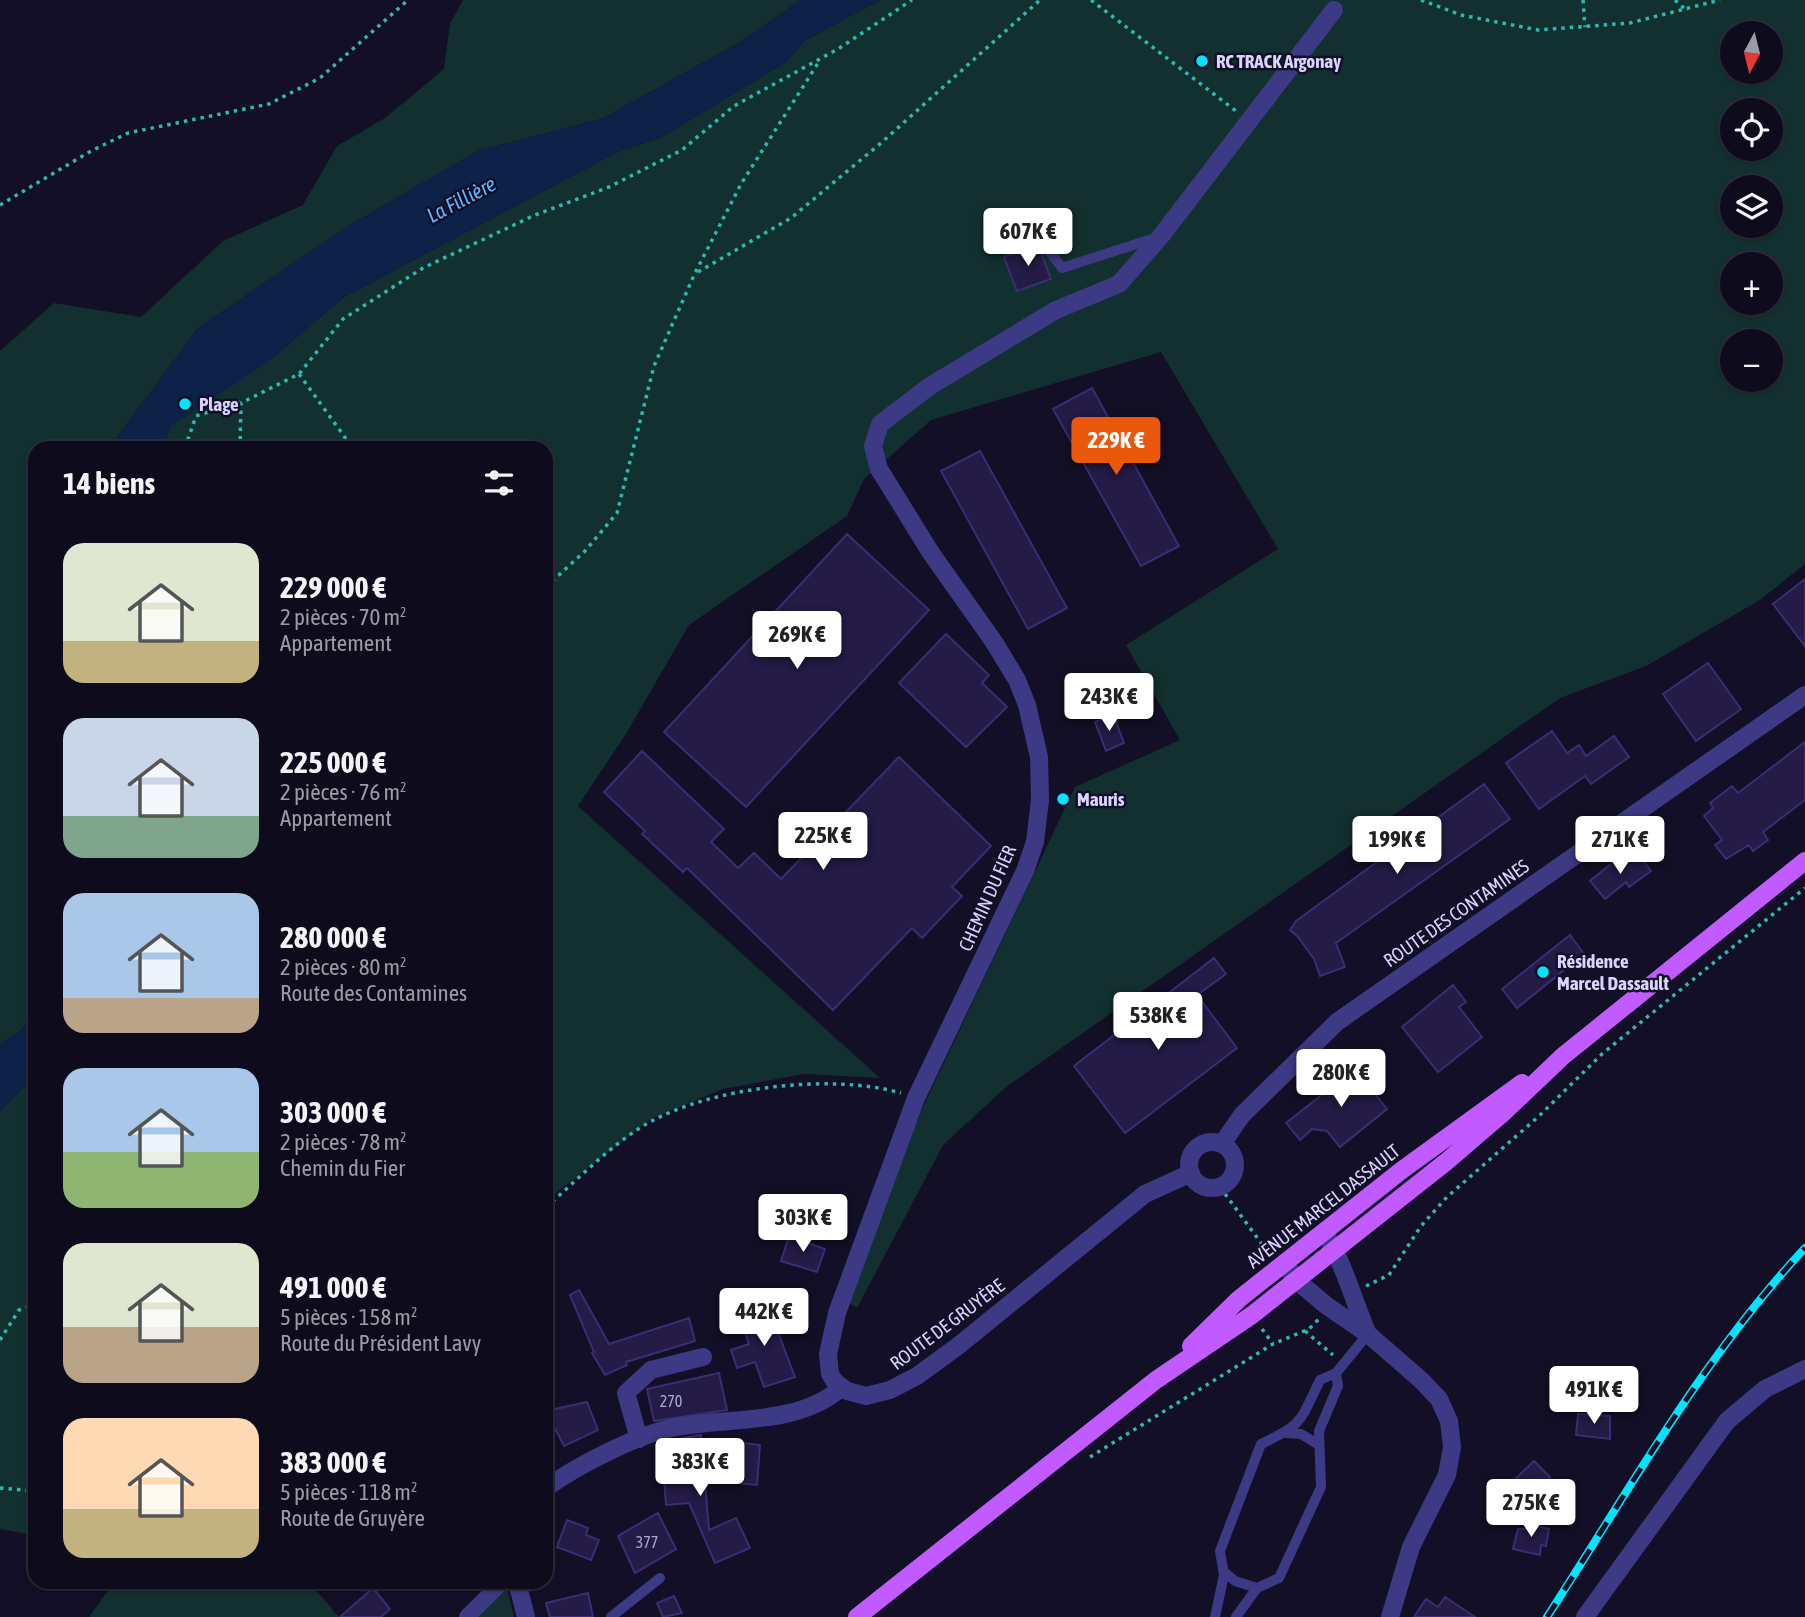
<!DOCTYPE html>
<html lang="fr">
<head>
<meta charset="utf-8">
<style>
	body { margin:0; font-family:"Asap Condensed",sans-serif; background:#171425; color:#f1f3f6; height:100vh; display:flex; flex-direction:column; font-size:26px; white-space:nowrap }
	* { box-sizing:border-box; margin:0 }
	p { font-size:23px; color:#9b9ba3 }
	.icon { flex:none; width:38px; height:38px; fill:none; stroke:currentColor; stroke-width:2; stroke-linecap:round; stroke-linejoin:round }
	.map { position:relative; flex:1; overflow:hidden }
	.side { position:absolute; left:28px; top:441px; width:525px; height:1148px; display:flex; flex-direction:column; background:#0e0b1c; border-radius:21px; box-shadow:0 2px 5px #0004,0 0 0 2px #2e2b3b }
	.side>* { flex:none }
	.needle { width:46px; rotate:187deg }
	.tools { position:absolute; left:1720px; top:21px; display:grid; gap:14px }
	.tools a { display:grid; place-items:center; width:63px; height:63px; border-radius:50%; background:#0e0b1c; box-shadow:0 2px 5px #0004,0 0 0 2px #2e2b3b; font-size:35px }
	.price { position:absolute; translate:-50% -60px; padding:0 16px; border-radius:7px; background:#fff; color:#222; font-size:23px; line-height:46px; filter:drop-shadow(0 2px 4px #0008) }
	.price::after { content:''; position:absolute; left:50%; top:42px; width:21px; height:16px; margin-left:-10px; background:inherit; clip-path:polygon(0 0,100% 0,50% 100%) }
	.price.selected { background:#ea580c; color:#fff }
	ul { padding:0; list-style:none }
	li { display:flex; align-items:center; gap:21px; height:175px; padding:0 35px }
	li span { display:grid; place-items:center; flex:none; width:196px; height:140px; border-radius:21px; color:#555 }
	li>.icon { margin-inline-start:auto }
	span .icon { width:84px; height:84px; fill:#fffc; stroke-width:1 }
	li b { font-size:30px }
	h2 { display:flex; justify-content:space-between; align-items:center; height:84px; padding:0 35px; font-size:30px }
	.map>svg:first-child { display:block }
</style>
</head>
<body>
<div class="map">
<svg width="1805" height="1617" viewBox="0 0 1805 1617">
	<rect width="100%" height="100%" fill="#130f26"/>
	<path fill="#12302f" fill-rule="evenodd" d="M 463,0 L 801,0 L 740,42 L 604,118 L 478,151 L 350,225 L 198,328 L 109,448 L 35,448 L 35,1010 L 21,1030 L 0,1044 L 0,351 L 54,303 L 141,317 L 223,241 L 303,205 L 337,146 L 385,118 L 444,69 L 450,24 Z
		M 880,0 L 1805,0 L 1805,564 L 1760,600 L 1646,666 L 1560,698 L 1006,1087 L 943,1145 L 857,1308 L 841,1297 L 923,1107 L 1075,787 L 1180,740 L 1126,645 L 1278,549 L 1161,352 L 931,420 L 864,479 L 847,516 L 689,625 L 626,734 L 578,806 L 880,1078 L 804,1074 L 723,1089 L 651,1119 L 546,1201 L 546,448 L 163,448 L 170,426 L 270,360 L 344,297 L 619,151 L 662,137 L 786,62 L 804,41 ZM 1732,33 L 1771,33 L 1771,72 L 1732,72 ZM 1732,110 L 1771,110 L 1771,149 L 1732,149 ZM 1732,187 L 1771,187 L 1771,226 L 1732,226 ZM 1732,264 L 1771,264 L 1771,303 L 1732,303 ZM 1732,341 L 1771,341 L 1771,380 L 1732,380 Z
		M 35,1075 L 35,1535 L 0,1529 L 0,1111 Z
		M 114,1582 L 309,1582 L 339,1617 L 89,1617 Z
		M 506,1583 L 514,1617 L 471,1617 Z"/>
	<path fill="#0c2248" d="M 801,0 L 880,0 L 804,41 L 786,62 L 662,137 L 619,151 L 344,297 L 270,360 L 171,426 L 163,448 L 109,448 L 198,328 L 350,225 L 478,151 L 604,118 L 740,42 Z
		M 35,1010 L 35,1075 L 0,1111 L 0,1044 L 21,1030 Z"/>
	<path fill="#241b47" stroke="#3b2d73" stroke-width="2" d="M 1038,245 L 1051,279 L 1017,291 L 1004,257 Z
		M 1092,388 L 1179,546 L 1141,566 L 1053,409 Z
		M 980,451 L 1067,608 L 1028,629 L 941,471 Z
		M 847,534 L 929,610 L 746,807 L 664,732 Z
		M 1805,579 L 1805,646 L 1773,604 Z
		M 946,634 L 989,675 L 982,683 L 1007,707 L 966,747 L 899,683 Z
		M 1708,663 L 1741,709 L 1696,741 L 1663,694 Z
		M 1113,714 L 1124,743 L 1106,751 L 1095,722 Z
		M 1552,731 L 1567,753 L 1579,745 L 1586,756 L 1614,736 L 1629,757 L 1591,784 L 1585,776 L 1539,809 L 1506,763 Z
		M 1805,742 L 1805,800 L 1763,832 L 1768,840 L 1753,851 L 1749,845 L 1726,859 L 1715,845 L 1722,840 L 1704,816 L 1713,808 L 1710,803 L 1732,786 L 1738,793 Z
		M 642,751 L 724,829 L 711,842 L 738,868 L 754,853 L 781,879 L 899,757 L 991,846 L 952,887 L 962,896 L 922,938 L 912,928 L 833,1010 L 687,868 L 683,872 L 642,834 L 645,831 L 604,792 Z
		M 1484,784 L 1510,819 L 1336,943 L 1345,967 L 1320,976 L 1314,959 L 1298,937 L 1290,930 L 1296,921 Z
		M 1638,854 L 1651,871 L 1629,887 L 1626,882 L 1605,899 L 1590,881 L 1616,860 L 1622,867 Z
		M 1570,935 L 1584,954 L 1517,1008 L 1502,989 Z
		M 1214,958 L 1226,974 L 1197,995 L 1237,1048 L 1125,1133 L 1074,1066 Z
		M 1453,985 L 1466,1002 L 1459,1007 L 1482,1037 L 1438,1072 L 1402,1027 Z
		M 1360,1065 L 1375,1085 L 1371,1089 L 1387,1109 L 1340,1147 L 1327,1131 L 1312,1129 L 1300,1140 L 1286,1123 Z
		M 789,1236 L 825,1249 L 817,1272 L 781,1261 Z
		M 579,1290 L 609,1344 L 689,1318 L 695,1341 L 626,1362 L 627,1365 L 605,1375 L 592,1353 L 594,1352 L 570,1295 Z
		M 768,1306 L 795,1377 L 764,1387 L 755,1362 L 737,1368 L 731,1350 L 749,1344 L 739,1315 Z
		M 719,1373 L 727,1410 L 654,1421 L 647,1389 Z
		M 587,1402 L 598,1430 L 564,1446 L 546,1411 Z
		M 1578,1414 L 1610,1416 L 1610,1439 L 1576,1435 Z
		M 701,1435 L 709,1530 L 736,1518 L 750,1548 L 715,1563 L 689,1503 L 666,1505 L 664,1477 L 674,1476 L 671,1440 Z
		M 744,1443 L 760,1445 L 757,1485 L 738,1483 L 740,1450 L 743,1450 Z
		M 1534,1461 L 1550,1477 L 1526,1501 L 1509,1485 Z
		M 658,1513 L 676,1549 L 635,1573 L 618,1536 Z
		M 567,1520 L 588,1528 L 586,1535 L 599,1540 L 591,1560 L 557,1547 Z
		M 1529,1524 L 1549,1529 L 1546,1546 L 1541,1545 L 1540,1555 L 1513,1549 L 1518,1529 L 1526,1529 Z
		M 373,1588 L 390,1609 L 381,1617 L 340,1617 Z
		M 588,1593 L 593,1617 L 550,1617 L 546,1603 Z
		M 674,1596 L 682,1613 L 663,1617 L 657,1603 Z
		M 1445,1597 L 1475,1617 L 1414,1617 L 1426,1599 L 1438,1607 Z"/>
	<g fill="none" stroke-linecap="round" stroke-linejoin="round">
		<path stroke="#2fb8b0" stroke-width="3.5" stroke-dasharray="3.5 5" stroke-linecap="butt" d="M 1091,0 L 1236,111
			M 1421,0 L 1461,15 L 1538,30 L 1630,23 L 1720,0
			M 1583,0 L 1585,27
			M 1675,0 L 1685,9
			M 0,205 L 91,151 L 128,133 L 269,104 L 320,78 L 408,0
			M 698,272 L 791,218 L 881,143 L 1040,0
			M 299,374 L 352,447 L 356,448
			M 185,448 L 196,416 L 242,401
			M 240,448 L 241,403 L 299,374 L 343,319 L 423,268 L 535,215 L 609,187 L 682,150 L 734,106 L 838,49 L 912,0
			M 546,587 L 585,551 L 617,513 L 654,366 L 695,273 L 741,184 L 820,60
			M 1220,1187 L 1261,1243 L 1264,1258
			M 546,1207 C 579,1179 612,1143 650,1122 C 713,1087 832,1073 901,1093
			M 1366,1286 L 1389,1275 L 1421,1226 L 1447,1197 L 1538,1117 L 1602,1054 L 1805,888
			M 1262,1329 L 1273,1344
			M 1305,1331 L 1333,1355
			M 0,1340 L 19,1310 L 35,1305
			M 1090,1457 L 1273,1344 L 1309,1329 L 1319,1319
			M 0,1488 L 35,1491"/>
		<path stroke="#3d3a85" stroke-width="10" d="M 1047,248 L 1062,268 L 1158,237
			M 1286,1433 L 1301,1434 L 1319,1445
			M 1223,1571 L 1235,1581 L 1257,1588
			M 611,1617 L 660,1578
			M 1215,1617 L 1224,1575 L 1220,1551 L 1261,1444 C 1304,1424 1300,1421 1320,1380 L 1336,1373 L 1368,1334
			M 1236,1617 L 1257,1588 L 1279,1578 L 1321,1487 L 1319,1431 L 1338,1386 L 1336,1373"/>
		<path stroke="#3d3a85" stroke-width="16" d="M 467,1617 L 502,1582"/>
		<path stroke="#3d3a85" stroke-width="18" d="M1189 1165a23 23 0 1 1 46 0a23 23 0 1 1-46 0Z
			M 1222,1144 L 1242,1115 L 1337,1022 L 1805,695
			M 1191,1173 L 1145,1194 L 958,1346 L 917,1376 L 890,1390 L 866,1396 L 847,1391 L 835,1382 L 830,1374 L 828,1354 L 837,1313 L 916,1098 L 1025,871 L 1035,842 L 1040,800 L 1039,757 L 1027,705 L 1017,680 L 994,642 L 931,553 L 879,469 L 873,446 L 880,424 L 930,386 L 1056,310 L 1119,284 L 1161,236 L 1334,10
			M 1324,1233 C 1343,1259 1354,1303 1368,1334
			M 1285,1263 L 1296,1280 L 1327,1306 L 1368,1334 L 1421,1380 L 1439,1399 L 1449,1421 L 1452,1447 L 1447,1475 L 1411,1547 L 1390,1617
			M 639,1439 L 626,1393 L 651,1370 L 703,1357
			M 546,1488 C 575,1467 636,1435 672,1428 C 727,1416 796,1427 841,1388
			M 517,1582 L 526,1617
			M 1585,1617 L 1727,1421 L 1765,1389 L 1805,1369"/>
		<path stroke="#c25bff" stroke-width="18" d="M 1191,1346 L 1239,1299 L 1402,1170 L 1522,1083
			M 857,1617 L 1156,1380 L 1252,1315 L 1446,1162 L 1503,1113 L 1563,1056 L 1805,861"/>
		<g stroke="#00e5ff" stroke-width="8">
			<path id="rail" d="M 1547,1617 C 1628,1492 1703,1357 1805,1248"/>
		</g>
		<use href="#rail" stroke="#130f26" stroke-width="5" stroke-dasharray="16" stroke-linecap="butt"/>
	</g>
	<g fill="#00e5ff" stroke="#130f26" stroke-width="2.5">
		<circle cx="1202" cy="61" r="7"/>
		<circle cx="185" cy="404" r="7"/>
		<circle cx="1063" cy="799" r="7"/>
		<circle cx="1543" cy="972" r="7"/>
	</g>
	<g text-anchor="middle" dominant-baseline="central" stroke-width="5" stroke-linejoin="round" paint-order="stroke">
		<g font-size="16" fill="#aca6d1">
			<text x="671" y="1401">270</text>
			<text x="647" y="1542">377</text>
		</g>
		<g font-size="19" font-weight="bold" fill="#d9d4ff" stroke="#130f26" text-anchor="start">
			<text x="1216" y="61">RC TRACK Argonay</text>
			<text x="199" y="404">Plage</text>
			<text x="1077" y="799">Mauris</text>
			<text x="1557" y="961">Résidence<tspan x="1557" dy="22">Marcel Dassault</tspan></text>
		</g>
		<g font-size="19" fill="#d9d4ff" stroke="#130f26">
			<text transform="translate(987 898) rotate(-66)">CHEMIN DU FIER</text>
			<text transform="translate(1456 913) rotate(-35)">ROUTE DES CONTAMINES</text>
			<text transform="translate(1323 1206) rotate(-38)">AVENUE MARCEL DASSAULT</text>
			<text transform="translate(947 1324) rotate(-37)">ROUTE DE GRUYÈRE</text>
		</g>
		<g font-size="21" font-style="italic" fill="#62b6ff" stroke="#130f26">
			<text transform="translate(461 199) rotate(-28)">La Fillière</text>
		</g>
	</g>
</svg>
<div class="tools">
<a><svg class="needle" viewBox="-14 -14 28 28"><path d="M0-13l5 13h-10z" fill="#e53935"/><path d="M0 13l5-13h-10z" fill="#9b9ba3"/></svg></a>
<a><svg class="icon" aria-label="locate" viewBox="0 0 24 24"><circle cx="12" cy="12" r="6"/><path d="M12 2v4M12 18v4M2 12h4M18 12h4"/></svg></a>
<a><svg class="icon" aria-label="layers" viewBox="0 0 24 24"><path d="M12 4l9 5-9 5-9-5zM3 14l9 5 9-5"/></svg></a>
<a>+</a>
<a>−</a>
</div>
<b class="price" style="left:1028px;top:268px">607K €</b>
<b class="price selected" style="left:1116px;top:477px">229K €</b>
<b class="price" style="left:797px;top:671px">269K €</b>
<b class="price" style="left:1109px;top:733px">243K €</b>
<b class="price" style="left:823px;top:872px">225K €</b>
<b class="price" style="left:1397px;top:876px">199K €</b>
<b class="price" style="left:1620px;top:876px">271K €</b>
<b class="price" style="left:1158px;top:1052px">538K €</b>
<b class="price" style="left:1341px;top:1109px">280K €</b>
<b class="price" style="left:803px;top:1254px">303K €</b>
<b class="price" style="left:764px;top:1348px">442K €</b>
<b class="price" style="left:1594px;top:1426px">491K €</b>
<b class="price" style="left:700px;top:1498px">383K €</b>
<b class="price" style="left:1531px;top:1539px">275K €</b>
<section class="side">
<h2>14 biens<svg class="icon" aria-label="filters" viewBox="0 0 24 24"><path d="M4 7h16M4 17h16"/><circle cx="9" cy="7" r="2"/><circle cx="15" cy="17" r="2"/></svg></h2>
<ul>
<li><span style="background:linear-gradient(#dfe7d0 70%,#c2b280 0)"><svg class="icon" aria-label="home" viewBox="0 0 24 24"><path d="M3 11l9-7 9 7M6 9v11h12V9"/></svg></span><div><b>229 000 €</b><p>2 pièces · 70 m²</p><p>Appartement</p></div></li>
<li><span style="background:linear-gradient(#c9d6e8 70%,#7fa58c 0)"><svg class="icon" aria-label="home" viewBox="0 0 24 24"><path d="M3 11l9-7 9 7M6 9v11h12V9"/></svg></span><div><b>225 000 €</b><p>2 pièces · 76 m²</p><p>Appartement</p></div></li>
<li><span style="background:linear-gradient(#a9c7e8 75%,#b9a48a 0)"><svg class="icon" aria-label="home" viewBox="0 0 24 24"><path d="M3 11l9-7 9 7M6 9v11h12V9"/></svg></span><div><b>280 000 €</b><p>2 pièces · 80 m²</p><p>Route des Contamines</p></div></li>
<li><span style="background:linear-gradient(#a9c7e8 60%,#8fb573 0)"><svg class="icon" aria-label="home" viewBox="0 0 24 24"><path d="M3 11l9-7 9 7M6 9v11h12V9"/></svg></span><div><b>303 000 €</b><p>2 pièces · 78 m²</p><p>Chemin du Fier</p></div></li>
<li><span style="background:linear-gradient(#dfe7d0 60%,#b9a48a 0)"><svg class="icon" aria-label="home" viewBox="0 0 24 24"><path d="M3 11l9-7 9 7M6 9v11h12V9"/></svg></span><div><b>491 000 €</b><p>5 pièces · 158 m²</p><p>Route du Président Lavy</p></div></li>
<li><span style="background:linear-gradient(#ffd9b3 65%,#c2b280 0)"><svg class="icon" aria-label="home" viewBox="0 0 24 24"><path d="M3 11l9-7 9 7M6 9v11h12V9"/></svg></span><div><b>383 000 €</b><p>5 pièces · 118 m²</p><p>Route de Gruyère</p></div></li>
</ul>
</section>
</div>
</body>
</html>
